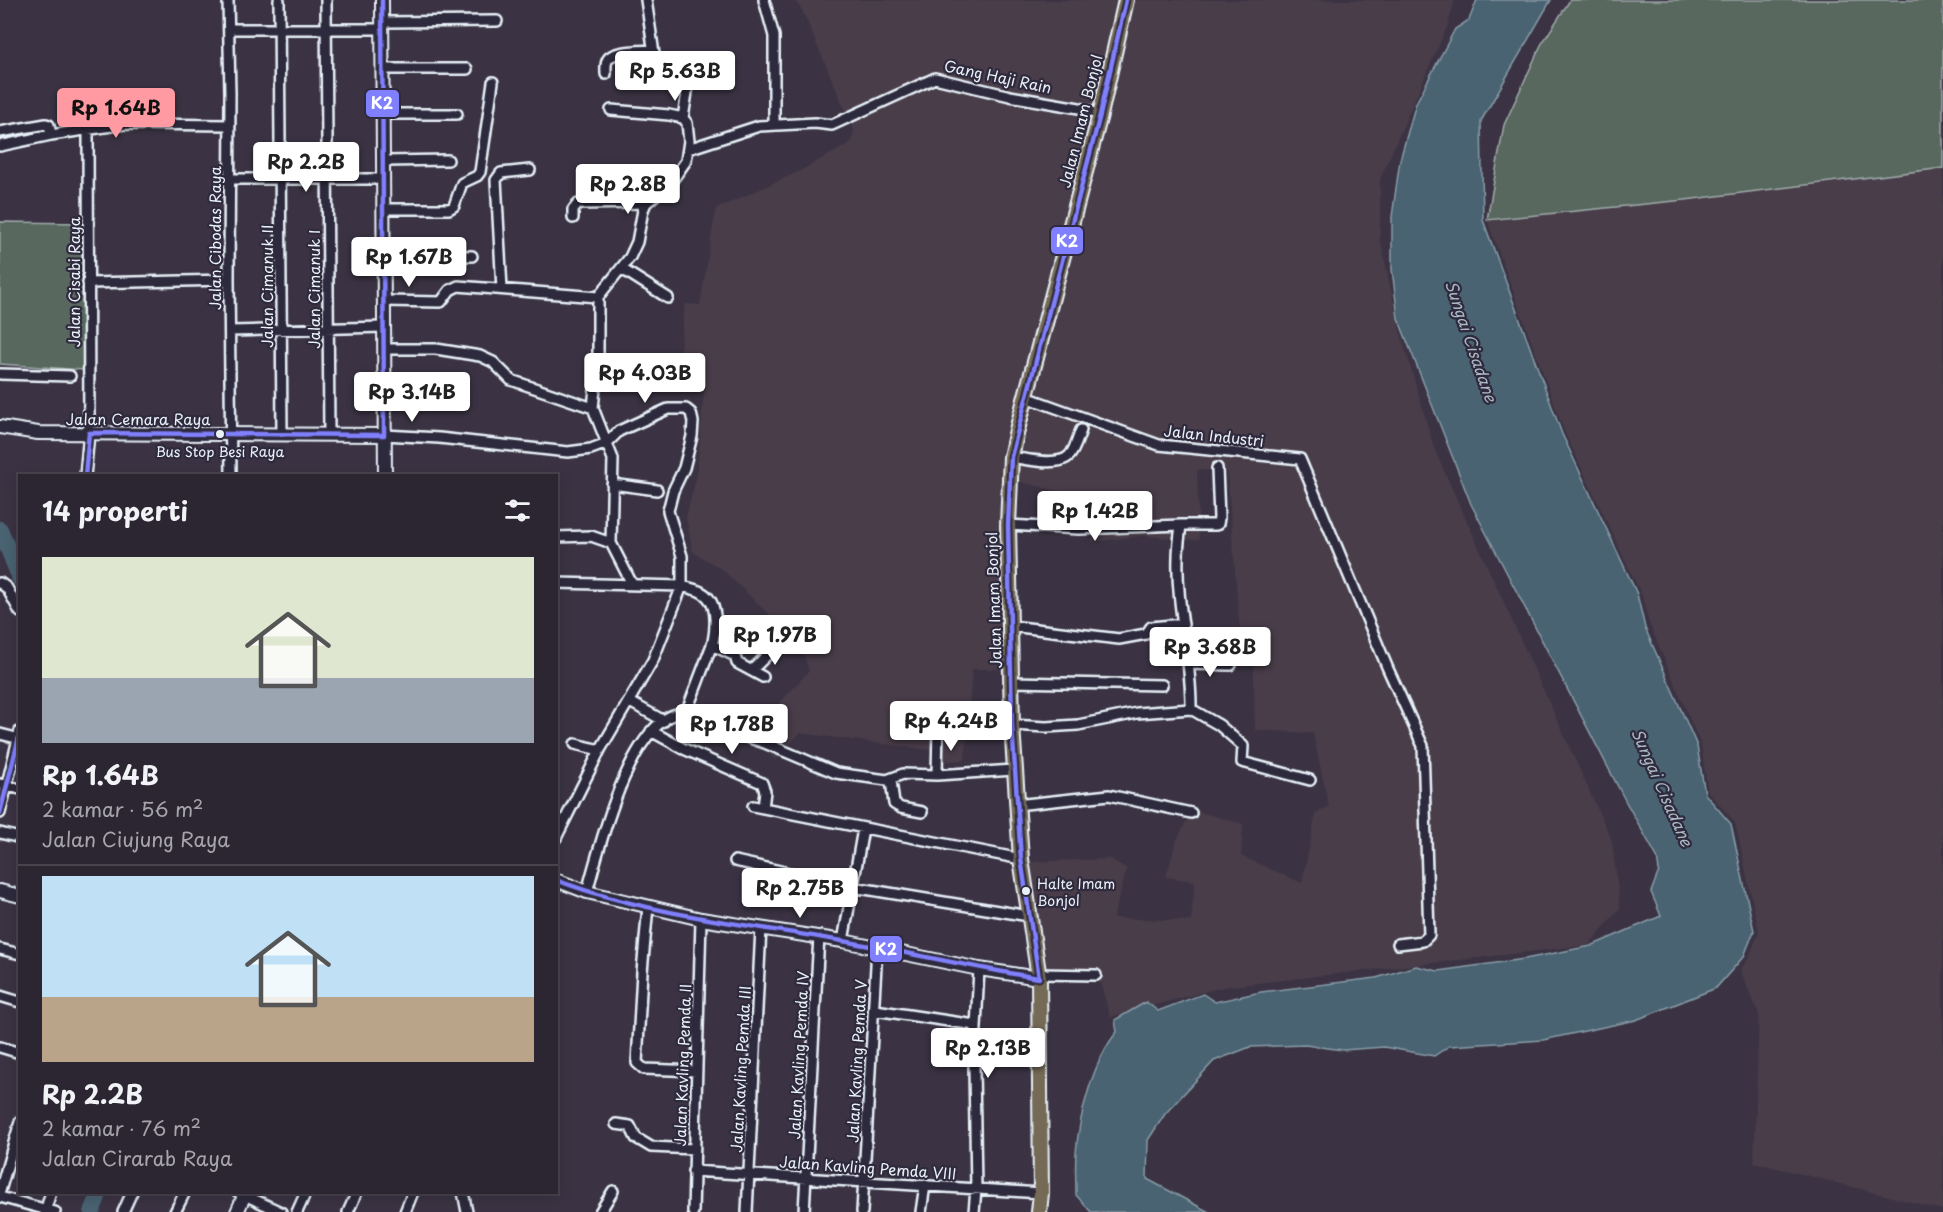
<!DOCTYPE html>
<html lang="id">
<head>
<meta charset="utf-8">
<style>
	body { margin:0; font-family:"Playpen Sans",sans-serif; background:#38323e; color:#f1f3f6; height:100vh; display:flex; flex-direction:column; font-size:22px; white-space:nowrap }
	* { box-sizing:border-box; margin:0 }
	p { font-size:20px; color:#a6a5ac }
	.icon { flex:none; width:33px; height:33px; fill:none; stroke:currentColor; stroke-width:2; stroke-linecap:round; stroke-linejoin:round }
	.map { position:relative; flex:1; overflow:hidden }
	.side { position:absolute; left:18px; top:474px; width:540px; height:720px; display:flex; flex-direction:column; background:#2c2632; border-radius:0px; box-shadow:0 3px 15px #0003,0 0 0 2px #48434d }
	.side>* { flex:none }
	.price { position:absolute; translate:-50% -51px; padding:0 14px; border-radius:6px; background:#fff; color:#222; font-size:20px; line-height:39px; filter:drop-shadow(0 2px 3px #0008) }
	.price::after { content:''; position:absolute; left:50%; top:36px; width:18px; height:14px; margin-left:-9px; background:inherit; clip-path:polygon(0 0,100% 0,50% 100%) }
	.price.current { background:#ff9aa2; color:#111 }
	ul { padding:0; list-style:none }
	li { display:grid; align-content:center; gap:12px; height:318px; padding:0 24px }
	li+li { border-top:2px solid #48434d }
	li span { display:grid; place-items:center; height:186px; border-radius:0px; color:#555 }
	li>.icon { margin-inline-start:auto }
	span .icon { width:108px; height:108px; fill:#fffc; stroke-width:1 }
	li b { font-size:26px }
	h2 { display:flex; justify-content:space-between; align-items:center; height:72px; padding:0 24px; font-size:26px }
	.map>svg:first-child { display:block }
</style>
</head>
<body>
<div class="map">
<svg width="1943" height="1212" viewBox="0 0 1943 1212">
	<rect width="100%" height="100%" fill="#3b3343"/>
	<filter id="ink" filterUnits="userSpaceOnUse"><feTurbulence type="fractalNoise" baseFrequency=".0167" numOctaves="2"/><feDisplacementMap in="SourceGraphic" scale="12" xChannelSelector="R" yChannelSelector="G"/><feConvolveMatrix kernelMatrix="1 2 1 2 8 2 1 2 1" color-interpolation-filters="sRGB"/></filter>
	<g filter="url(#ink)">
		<path fill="#493e4a" d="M 794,0 L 1455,0 L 1448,24 L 1380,179 L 1380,239 L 1400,331 L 1435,451 L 1612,841 L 1620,908 L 1589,945 L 1222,987 L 1110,1017 L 1099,977 L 1048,975 L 1028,862 L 1111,859 L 1127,869 L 1113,918 L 1191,921 L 1195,881 L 1166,877 L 1176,842 L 1192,810 L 1243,824 L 1241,856 L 1302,883 L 1316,813 L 1329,807 L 1313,733 L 1255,730 L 1253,633 L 1240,632 L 1227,471 L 1197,470 L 1199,540 L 1143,536 L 1092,542 L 1088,499 L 1006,478 L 1005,669 L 972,669 L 965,760 L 935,762 L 930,750 L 800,733 L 776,760 L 754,741 L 776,707 L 809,671 L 800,644 L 723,570 L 693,552 L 686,517 L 697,475 L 704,391 L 676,388 L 685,304 L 700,305 L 716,209 L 798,172 L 851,143 L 854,130 L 802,10 Z
			M 1943,168 L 1943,1210 L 1754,1162 L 1759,1014 L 1740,970 L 1749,958 L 1759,931 L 1735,822 L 1708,792 L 1701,745 L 1649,623 L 1642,596 L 1565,433 L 1487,220 L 1685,200 Z"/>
		<path fill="#58675e" stroke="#a0acab" stroke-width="1.5" d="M 1570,0 L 1943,0 L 1943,168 L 1685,200 L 1487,220 L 1504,125 L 1541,45 Z
			M 0,222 L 84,223 L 83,370 L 0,364 Z"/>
		<path fill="#4a6372" stroke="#899ca8" stroke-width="1.5" d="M 1477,0 L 1551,0 L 1481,121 L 1483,220 L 1562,434 L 1637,594 L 1645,628 L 1697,746 L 1705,794 L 1731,824 L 1754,931 L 1744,956 L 1716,988 L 1636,1020 L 1543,1040 L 1449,1046 L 1434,1056 L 1384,1047 L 1343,1050 L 1305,1045 L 1250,1047 L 1214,1061 L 1165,1114 L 1148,1140 L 1147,1179 L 1209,1212 L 1091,1212 L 1076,1195 C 1076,1181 1075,1167 1076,1153 C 1079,1117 1093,1060 1117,1032 L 1115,1020 L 1146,1002 L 1158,1011 L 1203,994 L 1215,1002 L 1261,992 L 1376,978 L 1416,966 L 1438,971 L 1525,959 L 1591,946 L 1661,916 L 1651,892 L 1659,871 L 1657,857 L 1626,802 L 1471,504 L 1398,318 L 1392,269 L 1392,217 L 1400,160 L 1416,103 L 1455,29 L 1469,20 Z"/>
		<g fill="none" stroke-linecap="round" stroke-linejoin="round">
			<path stroke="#4a6372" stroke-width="16" d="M 0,529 L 20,579
				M 92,1212 L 100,1192"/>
			<g stroke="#e8f1f8" stroke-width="14">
				<path id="street" d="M 228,0 L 230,93 L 229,280 L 231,476
					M 279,0 L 282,435
					M 326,0 L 329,434
					M 646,0 L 656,67 L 659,70 C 669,74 685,74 688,86 L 683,118
					M 764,0 L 774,36 L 774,124
					M 383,22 L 497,21
					M 229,29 L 383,29
					M 383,69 L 467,69
					M 606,74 C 606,69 605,63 608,59 C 614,50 642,51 653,50
					M 637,82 L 640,60 L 654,56
					M 611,110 L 669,115 L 683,118 L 687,123 L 689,141 L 686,161 L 671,182 L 646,203 L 643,210 L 637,242 L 630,257 L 598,297 L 598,359 L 593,408 L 613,459 L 611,543
					M 384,114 L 457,114
					M 0,132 L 46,124 L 49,125 L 51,135
					M 0,146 L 51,135 L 125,124 L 230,125
					M 688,149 L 759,126 L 815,123 L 832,125 L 935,78 L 1010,96 L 1079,108 L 1100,115
					M 384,161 L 448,160
					M 229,179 L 384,179
					M 384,209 L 449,209 L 454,206 L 462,183 L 477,176 L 480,172 L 493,82
					M 573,218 L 573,210 L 578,204 L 646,203
					M 384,254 L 472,256
					M 622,269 L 668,298
					M 88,283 L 229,280
					M 502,289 L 496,180 L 501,173 L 530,170
					M 384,301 L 441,302 L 450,290 L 458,286 L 598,297
					M 230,331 L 384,327
					M 384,349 L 436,349 L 480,356 L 493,362 L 511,380 L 593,408
					M 0,374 L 70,376
					M 1026,397 L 1159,445 L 1300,459 L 1388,669 L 1423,746 L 1429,935 L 1423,941 L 1398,944
					M 384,435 L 439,438 L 568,452 L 591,449 L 607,443 L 619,431 L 668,409 L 686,409 L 691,413 L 693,422 L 692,436 L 684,468 L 673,491 L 668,511 L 682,556 L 682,586 L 653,660 L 600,750 L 556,838
					M 1011,457 C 1025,459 1058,467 1069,456 C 1075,450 1078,437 1081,430
					M 85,476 L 89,433 L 88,131
					M 612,484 L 657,490
					M 1008,525 L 1079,529 L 1181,525 L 1216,525 L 1218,524 L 1219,518 L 1217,468
					M 1181,525 C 1180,535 1178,546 1178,557 C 1176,608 1192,658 1191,709
					M 556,537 L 591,536 L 611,543 L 632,584
					M 0,583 L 7,588 L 20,612
					M 556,583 L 682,586 C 688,588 696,589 701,592 C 719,601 716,626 713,642 L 686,713
					M 1011,626 L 1119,639 L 1146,634 L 1151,627 L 1183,624
					M 712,645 L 735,656 L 737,663 L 763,677
					M 1189,664 L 1231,665
					M 752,670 L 778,644
					M 1012,682 L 1162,685
					M 630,702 L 664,721
					M 686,713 L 713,726 L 765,743 L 836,773 L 887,780 L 903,774 L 937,775 L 1014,770
					M 1012,725 L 1046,727 L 1078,725 L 1137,713 L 1191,709 L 1219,725 L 1243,746 L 1242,762 L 1310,780
					M 651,731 L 684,749 L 762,783 L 765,791 L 763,808
					M 0,734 L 20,739
					M 575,744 L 600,750
					M 937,775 L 938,729
					M 891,780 L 894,804 L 901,808 L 922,812
					M 0,784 L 20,789
					M 1016,805 L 1109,795 L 1191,813
					M 753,806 L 1021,859
					M 0,813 L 20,731
					M 0,833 L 20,838
					M 735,861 L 853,887 L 1029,916
					M 587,892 C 598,852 632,710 686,713
					M 648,906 L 642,972 L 637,1063 L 644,1069 L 697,1071
					M 843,941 L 863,829
					M 0,949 L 20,954
					M 1039,974 L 1096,975
					M 0,996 L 20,1002
					M 875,1010 L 975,1025
					M 0,1047 L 20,1053
					M 616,1124 L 630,1126 L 636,1138 L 651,1147 L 694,1149
					M 693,1171 L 1041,1193
					M 0,1191 L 20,1122
					M 238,1192 L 281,1212
					M 463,1192 L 467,1212
					M 0,1197 L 55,1212
					M 45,1212 L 51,1192
					M 123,1212 L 132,1192
					M 175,1212 L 185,1192
					M 297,1212 L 306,1192
					M 348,1212 L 357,1192
					M 405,1212 L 413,1192
					M 600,1212 L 613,1191
					M 693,1212 L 701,919
					M 747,1212 L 761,928
					M 804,1212 L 819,936
					M 862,1212 L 877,948
					M 921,1212 L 925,1185
					M 974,1212 L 976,1189 L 974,1067 L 979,969"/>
			</g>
			<g stroke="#e8f1f8" stroke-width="16">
				<path id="secondary" d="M 382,0 L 385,476
					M 0,427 L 38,433 L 384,435
					M 556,880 L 587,892 L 701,919 L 843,941 L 979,969 L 1039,978
					M 0,891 L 20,896
					M 237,1212 L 246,1192"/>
			</g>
			<g stroke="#e8f1f8" stroke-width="18">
				<path id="primary" d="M 1039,1212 L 1041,1193 L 1039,978 L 1021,859 L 1012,725 L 1008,525 L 1011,457 L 1017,430 L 1100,115 L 1126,0"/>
			</g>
			<use href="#street" stroke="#2f2a3d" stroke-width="9"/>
			<use href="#secondary" stroke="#2f2a3d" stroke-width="12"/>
			<use href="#primary" stroke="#756a55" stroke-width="14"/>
			<g stroke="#2f2a3d" stroke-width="9">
				<path id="bus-1" d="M 85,476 L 89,433 L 384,435 L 382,0
					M 0,813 L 20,733
					M 556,880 C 648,915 746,924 842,941 C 908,952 973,968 1039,978 L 1021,859 L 1012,725 L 1008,525 L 1011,457 L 1100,115 L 1126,0"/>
			</g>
			<use href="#bus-1" stroke="#8080ff" stroke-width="4.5"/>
		</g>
	</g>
	<g fill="#e8f1f8" stroke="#2f2a3d" stroke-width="2">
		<circle cx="220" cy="434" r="5"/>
		<circle cx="1026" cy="891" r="5"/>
	</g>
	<g text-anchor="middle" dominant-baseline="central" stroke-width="4.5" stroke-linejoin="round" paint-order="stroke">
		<g font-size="14" fill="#e8f1f8" stroke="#2f2a3d">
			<text x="220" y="451">Bus Stop Besi Raya</text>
			<text x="1037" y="883" text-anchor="start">Halte Imam<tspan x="1037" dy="17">Bonjol</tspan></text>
		</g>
		<g font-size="15" fill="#e8f1f8" stroke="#2f2a3d">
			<text transform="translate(998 76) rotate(12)">Gang Haji Rain</text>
			<text transform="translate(1080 121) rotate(-76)">Jalan Imam Bonjol</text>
			<text transform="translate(214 238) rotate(-90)">Jalan Cibodas Raya</text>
			<text transform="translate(73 282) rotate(-90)">Jalan Cisabi Raya</text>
			<text transform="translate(266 286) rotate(-90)">Jalan Cimanuk II</text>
			<text transform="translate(313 289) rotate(-90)">Jalan Cimanuk I</text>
			<text x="138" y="418">Jalan Cemara Raya</text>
			<text transform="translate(1214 435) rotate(6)">Jalan Industri</text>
			<text transform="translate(993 600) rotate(-92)">Jalan Imam Bonjol</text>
			<text transform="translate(798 1055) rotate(-87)">Jalan Kavling Pemda IV</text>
			<text transform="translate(856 1061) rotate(-87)">Jalan Kavling Pemda V</text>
			<text transform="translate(682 1065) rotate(-88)">Jalan Kavling Pemda II</text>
			<text transform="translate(740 1069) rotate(-87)">Jalan Kavling Pemda III</text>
			<text transform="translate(868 1167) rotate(4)">Jalan Kavling Pemda VIII</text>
		</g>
		<g font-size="16" font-style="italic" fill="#a9b8c2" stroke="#2f2a3d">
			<text transform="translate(1472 341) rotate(71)">Sungai Cisadane</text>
			<text transform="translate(1663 787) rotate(66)">Sungai Cisadane</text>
		</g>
	</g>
	<g stroke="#2f2a3d" stroke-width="2">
		<rect x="365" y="89" width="35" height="29" rx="6" fill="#8080ff"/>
		<rect x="1050" y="226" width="34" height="29" rx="6" fill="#8080ff"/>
		<rect x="869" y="935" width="34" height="28" rx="6" fill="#8080ff"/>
	</g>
	<g font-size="16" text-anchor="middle" font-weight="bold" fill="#fff">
		<text x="382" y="109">K2</text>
		<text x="1067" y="247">K2</text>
		<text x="886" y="955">K2</text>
	</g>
</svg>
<b class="price" style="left:675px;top:102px">Rp 5.63B</b>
<b class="price current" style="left:116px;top:139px">Rp 1.64B</b>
<b class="price" style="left:306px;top:193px">Rp 2.2B</b>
<b class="price" style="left:628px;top:215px">Rp 2.8B</b>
<b class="price" style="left:409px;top:288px">Rp 1.67B</b>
<b class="price" style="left:645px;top:404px">Rp 4.03B</b>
<b class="price" style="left:412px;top:423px">Rp 3.14B</b>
<b class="price" style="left:1095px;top:542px">Rp 1.42B</b>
<b class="price" style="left:775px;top:666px">Rp 1.97B</b>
<b class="price" style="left:1210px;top:678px">Rp 3.68B</b>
<b class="price" style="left:951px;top:752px">Rp 4.24B</b>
<b class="price" style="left:732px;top:755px">Rp 1.78B</b>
<b class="price" style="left:800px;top:919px">Rp 2.75B</b>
<b class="price" style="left:988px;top:1079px">Rp 2.13B</b>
<section class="side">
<h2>14 properti<svg class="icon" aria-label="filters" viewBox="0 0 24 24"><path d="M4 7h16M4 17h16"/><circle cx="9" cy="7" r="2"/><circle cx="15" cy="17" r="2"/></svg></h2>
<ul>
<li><span style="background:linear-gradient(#dfe7d0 65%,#9aa5b1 0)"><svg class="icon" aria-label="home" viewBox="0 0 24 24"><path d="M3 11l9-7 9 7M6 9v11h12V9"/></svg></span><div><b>Rp 1.64B</b><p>2 kamar · 56 m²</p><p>Jalan Ciujung Raya</p></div></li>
<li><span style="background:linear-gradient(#bfe0f5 65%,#b9a48a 0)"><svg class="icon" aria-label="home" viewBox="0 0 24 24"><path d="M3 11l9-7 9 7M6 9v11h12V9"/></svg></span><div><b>Rp 2.2B</b><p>2 kamar · 76 m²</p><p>Jalan Cirarab Raya</p></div></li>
</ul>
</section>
</div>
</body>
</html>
